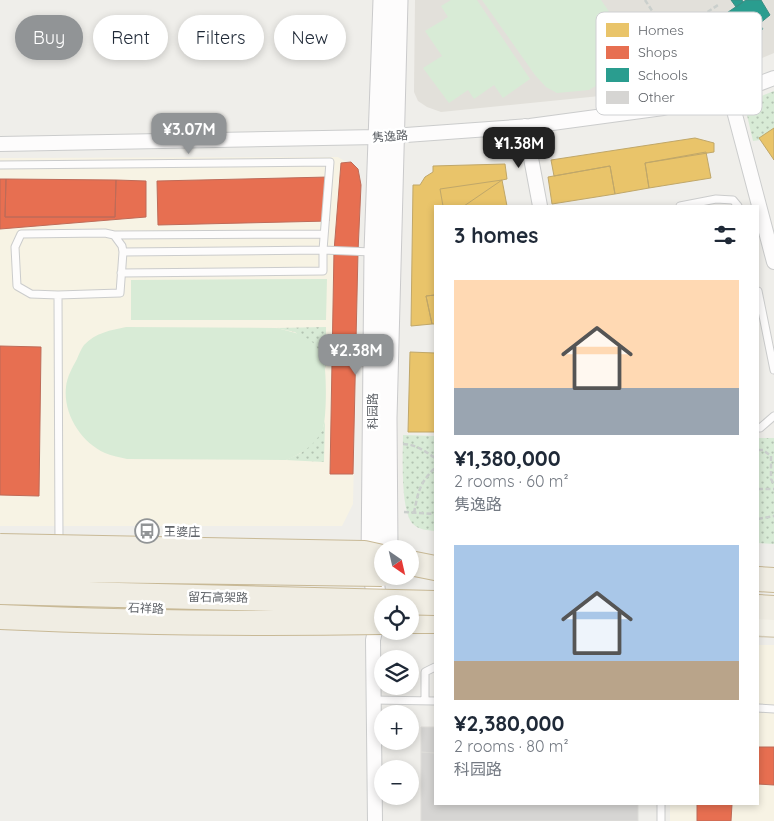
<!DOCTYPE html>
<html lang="en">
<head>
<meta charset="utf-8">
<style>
	body { margin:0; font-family:Quicksand,"Noto Sans SC",sans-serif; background:#f6f6f7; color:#1f2937; height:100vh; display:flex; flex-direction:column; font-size:19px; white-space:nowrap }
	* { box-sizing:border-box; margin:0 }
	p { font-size:16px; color:#747a83 }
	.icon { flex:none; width:28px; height:28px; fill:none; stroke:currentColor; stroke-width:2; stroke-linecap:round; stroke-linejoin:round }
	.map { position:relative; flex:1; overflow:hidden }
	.side { position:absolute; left:434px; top:205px; width:325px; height:600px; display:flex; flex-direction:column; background:#fff; border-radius:0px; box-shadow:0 2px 8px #0003 }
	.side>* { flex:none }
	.guide { position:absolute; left:15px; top:15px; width:344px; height:45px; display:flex; gap:10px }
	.needle { width:32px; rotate:146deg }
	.fabs { position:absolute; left:374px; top:540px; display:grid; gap:10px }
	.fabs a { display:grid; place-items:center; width:45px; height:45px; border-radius:50%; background:#fff; box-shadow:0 2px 8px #0003; font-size:25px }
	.price { position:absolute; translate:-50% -42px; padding:0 11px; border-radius:10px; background:#919496; color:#fff; font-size:16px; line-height:32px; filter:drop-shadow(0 1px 2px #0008) }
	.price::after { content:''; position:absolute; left:50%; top:30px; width:15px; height:11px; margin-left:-8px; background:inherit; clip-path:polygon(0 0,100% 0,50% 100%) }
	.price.active { background:#222; color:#fff }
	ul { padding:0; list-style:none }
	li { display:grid; align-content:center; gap:10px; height:265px; padding:0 20px }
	li span { display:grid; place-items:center; height:155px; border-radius:0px; color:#555 }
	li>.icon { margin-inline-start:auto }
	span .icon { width:90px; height:90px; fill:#fffc; stroke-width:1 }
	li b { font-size:21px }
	h2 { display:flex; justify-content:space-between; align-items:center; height:60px; padding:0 20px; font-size:21px }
	.tag { padding:0 18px; border-radius:22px; background:#fff; box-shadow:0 2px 8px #0003; font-size:18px; line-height:45px }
	.tag.active { background:#919496; color:#fff }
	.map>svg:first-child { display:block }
</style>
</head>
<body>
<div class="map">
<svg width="774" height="821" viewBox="0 0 774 821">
	<defs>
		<pattern id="grass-dots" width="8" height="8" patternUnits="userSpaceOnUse" patternTransform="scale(1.25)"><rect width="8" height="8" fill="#d8ebd6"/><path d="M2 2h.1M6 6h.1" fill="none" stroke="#b2c2b1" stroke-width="1.8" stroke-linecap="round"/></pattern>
	</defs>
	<rect width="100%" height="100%" fill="#efeeea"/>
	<path fill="#f7f3e4" d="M 338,157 L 351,165 L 360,181 L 353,504 L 342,526 L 0,526 L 0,158 Z
		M 758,645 L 774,645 L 774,821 L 670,821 L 670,804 L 758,804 Z"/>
	<path fill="#e2e0da" d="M 415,0 L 774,0 L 774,53 L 755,61 L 709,74 L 620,94 L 441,112 L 427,107 L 418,101 L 414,92 Z"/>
	<path fill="url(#grass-dots)" d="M 774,91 L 774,138 L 753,141 L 747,115 L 759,97 Z
		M 326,327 L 326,369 L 323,358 L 295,332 L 276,328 Z
		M 325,421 L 324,462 L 286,460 L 301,453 L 322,431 Z
		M 403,435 L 435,436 L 435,531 C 427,530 419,530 413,524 C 400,511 403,455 403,435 Z
		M 758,438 L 774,438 L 774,544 L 758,543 Z"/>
	<path fill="#d8ebd6" d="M 451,0 L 477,0 L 530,79 L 503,98 L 494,85 L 474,99 L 468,90 L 449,103 L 423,68 L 442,56 L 425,31 L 448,17 L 441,6 Z
		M 482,0 L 601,0 L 645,63 L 631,73 L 619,57 L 613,72 L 604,81 L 589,90 L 557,93 L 546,87 L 535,75 Z
		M 327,279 L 326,320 L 131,320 L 131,280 Z
		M 126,327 L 276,328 C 288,331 302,333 312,342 C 316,345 321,353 323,358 C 327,368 327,422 322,431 C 314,446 301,454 286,460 L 127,459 C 120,457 112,456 105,453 C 81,442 63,414 66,387 C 67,377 72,368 77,359 C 79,354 81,349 84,345 C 95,333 111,330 126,327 Z"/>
	<path fill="#e9c46a" stroke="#c0a769" d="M 774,128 L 774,160 L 759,138 Z
		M 695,138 L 714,143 L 714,152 L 645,163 L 649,188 L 615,194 L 610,166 L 554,176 L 551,160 Z
		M 706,152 L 711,178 L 649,188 L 645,163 Z
		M 505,164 L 507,179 L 502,180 L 464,206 L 435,206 L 435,295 L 426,296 L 432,324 L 411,326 L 413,185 L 420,185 L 425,177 L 433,172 L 433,166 Z
		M 610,166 L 615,194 L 552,204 L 548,177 Z
		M 502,180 L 507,206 L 443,206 L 440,189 Z
		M 435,295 L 435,324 L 432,324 L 426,296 Z
		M 410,352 L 435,353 L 435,432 L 408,432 Z"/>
	<path fill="#e76f51" stroke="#be6b58" d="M 351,162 L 358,169 L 361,185 L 358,252 L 334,251 L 341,163 Z
		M 329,177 L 329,221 L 158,225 L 157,181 Z
		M 0,179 L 6,179 L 5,217 L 115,217 L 116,180 L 146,181 L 146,217 L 0,229 Z
		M 6,179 L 116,180 L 115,217 L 5,217 Z
		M 334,251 L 358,252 L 353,474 L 330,474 Z
		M 0,346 L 41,347 L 39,496 L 0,495 Z
		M 758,747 L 774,747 L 774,785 L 758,784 Z
		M 697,804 L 732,804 L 731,821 L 697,821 Z"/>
	<path fill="#2a9d8f" stroke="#3a8c83" d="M 731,0 L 742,0 L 743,2 L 736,7 Z
		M 746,0 L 761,0 L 770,15 L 759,24 L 763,29 L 719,58 L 715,52 L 707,59 L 691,37 Z"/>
	<path fill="#d6d5d3" stroke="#deddd9" d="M 421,727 L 435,727 L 435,753 L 421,752 Z
		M 421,752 L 435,753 L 435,804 L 638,804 L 638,821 L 421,821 Z"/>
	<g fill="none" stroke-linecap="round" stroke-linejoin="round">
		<g stroke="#cbcccc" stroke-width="9">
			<path id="lane" d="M 0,165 L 330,162 L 323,250 L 323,271 L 121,273
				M 680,206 L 716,199 L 733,200 L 738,206
				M 114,235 L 324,234
				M 123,252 L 120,293 L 58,295 L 31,294 L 17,286 L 15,247 L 21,234 L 105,233 L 114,235 L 122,246 L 123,252 L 323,250 L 372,252
				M 758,291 L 774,370
				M 58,295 L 59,543
				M 758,428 L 760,428 L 774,416
				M 373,700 L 435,701
				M 425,701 L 425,672 L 435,667
				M 758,708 L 774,709
				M 661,821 L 661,804"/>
		</g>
		<g stroke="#cbcccc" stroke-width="16">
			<path id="street" d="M 729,92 L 774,262
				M 525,126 L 540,206
				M 0,144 L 378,137 L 530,126 L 663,108 L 753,86 L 774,78
				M 375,821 L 373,640 L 378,617"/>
		</g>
		<g stroke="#cacacb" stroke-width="21">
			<path id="secondary" d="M 388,549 L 387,418 L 398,0
				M 379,613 L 371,562 L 374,252 L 383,0"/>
		</g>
		<g stroke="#d7ceb8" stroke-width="24">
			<path id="primary" d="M 85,606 L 292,611
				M 758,625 L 774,626"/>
		</g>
		<g stroke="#c8b996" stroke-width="26">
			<path id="highway" d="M 410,563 L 435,568
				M 758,579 L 774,580
				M 758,607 L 774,608
				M 410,621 L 435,621"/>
		</g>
		<path stroke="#cacfcc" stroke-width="2.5" stroke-dasharray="5 2.5" stroke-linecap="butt" d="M 645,0 L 701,85
			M 670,37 L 718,5
			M 403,444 C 415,444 425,451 435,458
			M 758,450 L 763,450 L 771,456 L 771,479 L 774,485
			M 758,489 L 774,489
			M 404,512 L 435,514
			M 414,513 C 418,493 419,483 435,468
			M 758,519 L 774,516"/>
		<use href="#lane" stroke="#fdfcfc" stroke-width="7"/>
		<use href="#street" stroke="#fdfcfc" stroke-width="14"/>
		<use href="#secondary" stroke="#fdfcfc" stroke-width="19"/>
		<use href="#primary" stroke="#f4f2e9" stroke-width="21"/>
		<use href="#highway" stroke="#f0ede3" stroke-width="24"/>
		<g stroke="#c8b996" stroke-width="26" stroke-linecap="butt">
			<path id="highway-bridge" d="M 0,546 L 364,553 L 382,557
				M 0,569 L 382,574
				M 0,592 L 435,603
				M 0,617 C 127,623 255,624 382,622"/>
		</g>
		<use href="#highway-bridge" stroke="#f0ede3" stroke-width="24"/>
	</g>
	<defs>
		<g id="bus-ring" transform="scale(1.25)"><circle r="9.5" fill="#fff" stroke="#919496" stroke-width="1.5"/><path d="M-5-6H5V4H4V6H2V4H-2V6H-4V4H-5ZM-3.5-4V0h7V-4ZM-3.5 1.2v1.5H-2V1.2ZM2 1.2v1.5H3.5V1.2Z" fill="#919496"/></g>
	</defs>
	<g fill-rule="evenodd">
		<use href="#bus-ring" x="147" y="531"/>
	</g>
	<g text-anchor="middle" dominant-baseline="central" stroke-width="5" stroke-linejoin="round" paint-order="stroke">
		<g font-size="12" fill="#5f6368" stroke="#fff">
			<text transform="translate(390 136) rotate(-4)">隽逸路</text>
			<text transform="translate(372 411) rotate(-90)">科园路</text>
			<text transform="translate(218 597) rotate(1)">留石高架路</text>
			<text transform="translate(146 608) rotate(2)">石祥路</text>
		</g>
		<g font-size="12" fill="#5f6368" stroke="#fff" text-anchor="start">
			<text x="164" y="531">王婆庄</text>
		</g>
	</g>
	<rect x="596" y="12" width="166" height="103" rx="8" fill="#fff" stroke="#cfd0d2" stroke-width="1"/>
	<rect x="606" y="23" width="23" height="14" fill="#e9c46a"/>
	<rect x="606" y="46" width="23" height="13" fill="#e76f51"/>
	<rect x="606" y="68" width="23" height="14" fill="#2a9d8f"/>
	<rect x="606" y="91" width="23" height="13" fill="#d6d5d3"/>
	<g font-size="14" fill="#5f6368">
		<text x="638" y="35">Homes</text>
		<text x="638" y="57">Shops</text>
		<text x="638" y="80">Schools</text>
		<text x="638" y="102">Other</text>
	</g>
</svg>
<div class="fabs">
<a><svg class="needle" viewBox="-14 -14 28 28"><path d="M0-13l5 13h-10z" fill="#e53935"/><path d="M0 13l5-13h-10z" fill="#747a83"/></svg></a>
<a><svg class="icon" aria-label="locate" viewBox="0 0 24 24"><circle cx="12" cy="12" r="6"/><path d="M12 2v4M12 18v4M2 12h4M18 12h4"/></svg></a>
<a><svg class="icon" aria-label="layers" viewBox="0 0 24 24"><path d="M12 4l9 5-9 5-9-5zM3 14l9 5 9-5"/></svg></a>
<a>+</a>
<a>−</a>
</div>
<b class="price" style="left:189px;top:155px">¥3.07M</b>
<b class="price active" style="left:519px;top:169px">¥1.38M</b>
<b class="price" style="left:356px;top:376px">¥2.38M</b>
<div class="guide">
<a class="tag active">Buy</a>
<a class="tag">Rent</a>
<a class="tag">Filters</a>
<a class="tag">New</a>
</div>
<section class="side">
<h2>3 homes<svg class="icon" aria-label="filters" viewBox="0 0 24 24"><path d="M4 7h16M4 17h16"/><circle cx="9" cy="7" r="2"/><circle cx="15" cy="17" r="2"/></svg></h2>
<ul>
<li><span style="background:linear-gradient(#ffd9b3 70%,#9aa5b1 0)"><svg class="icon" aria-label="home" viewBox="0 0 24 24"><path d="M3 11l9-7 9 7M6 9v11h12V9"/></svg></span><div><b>¥1,380,000</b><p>2 rooms · 60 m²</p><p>隽逸路</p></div></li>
<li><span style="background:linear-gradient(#a9c7e8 75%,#b9a48a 0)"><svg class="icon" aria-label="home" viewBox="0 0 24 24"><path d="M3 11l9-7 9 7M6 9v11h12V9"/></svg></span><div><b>¥2,380,000</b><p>2 rooms · 80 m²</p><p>科园路</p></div></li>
</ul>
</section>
</div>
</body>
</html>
